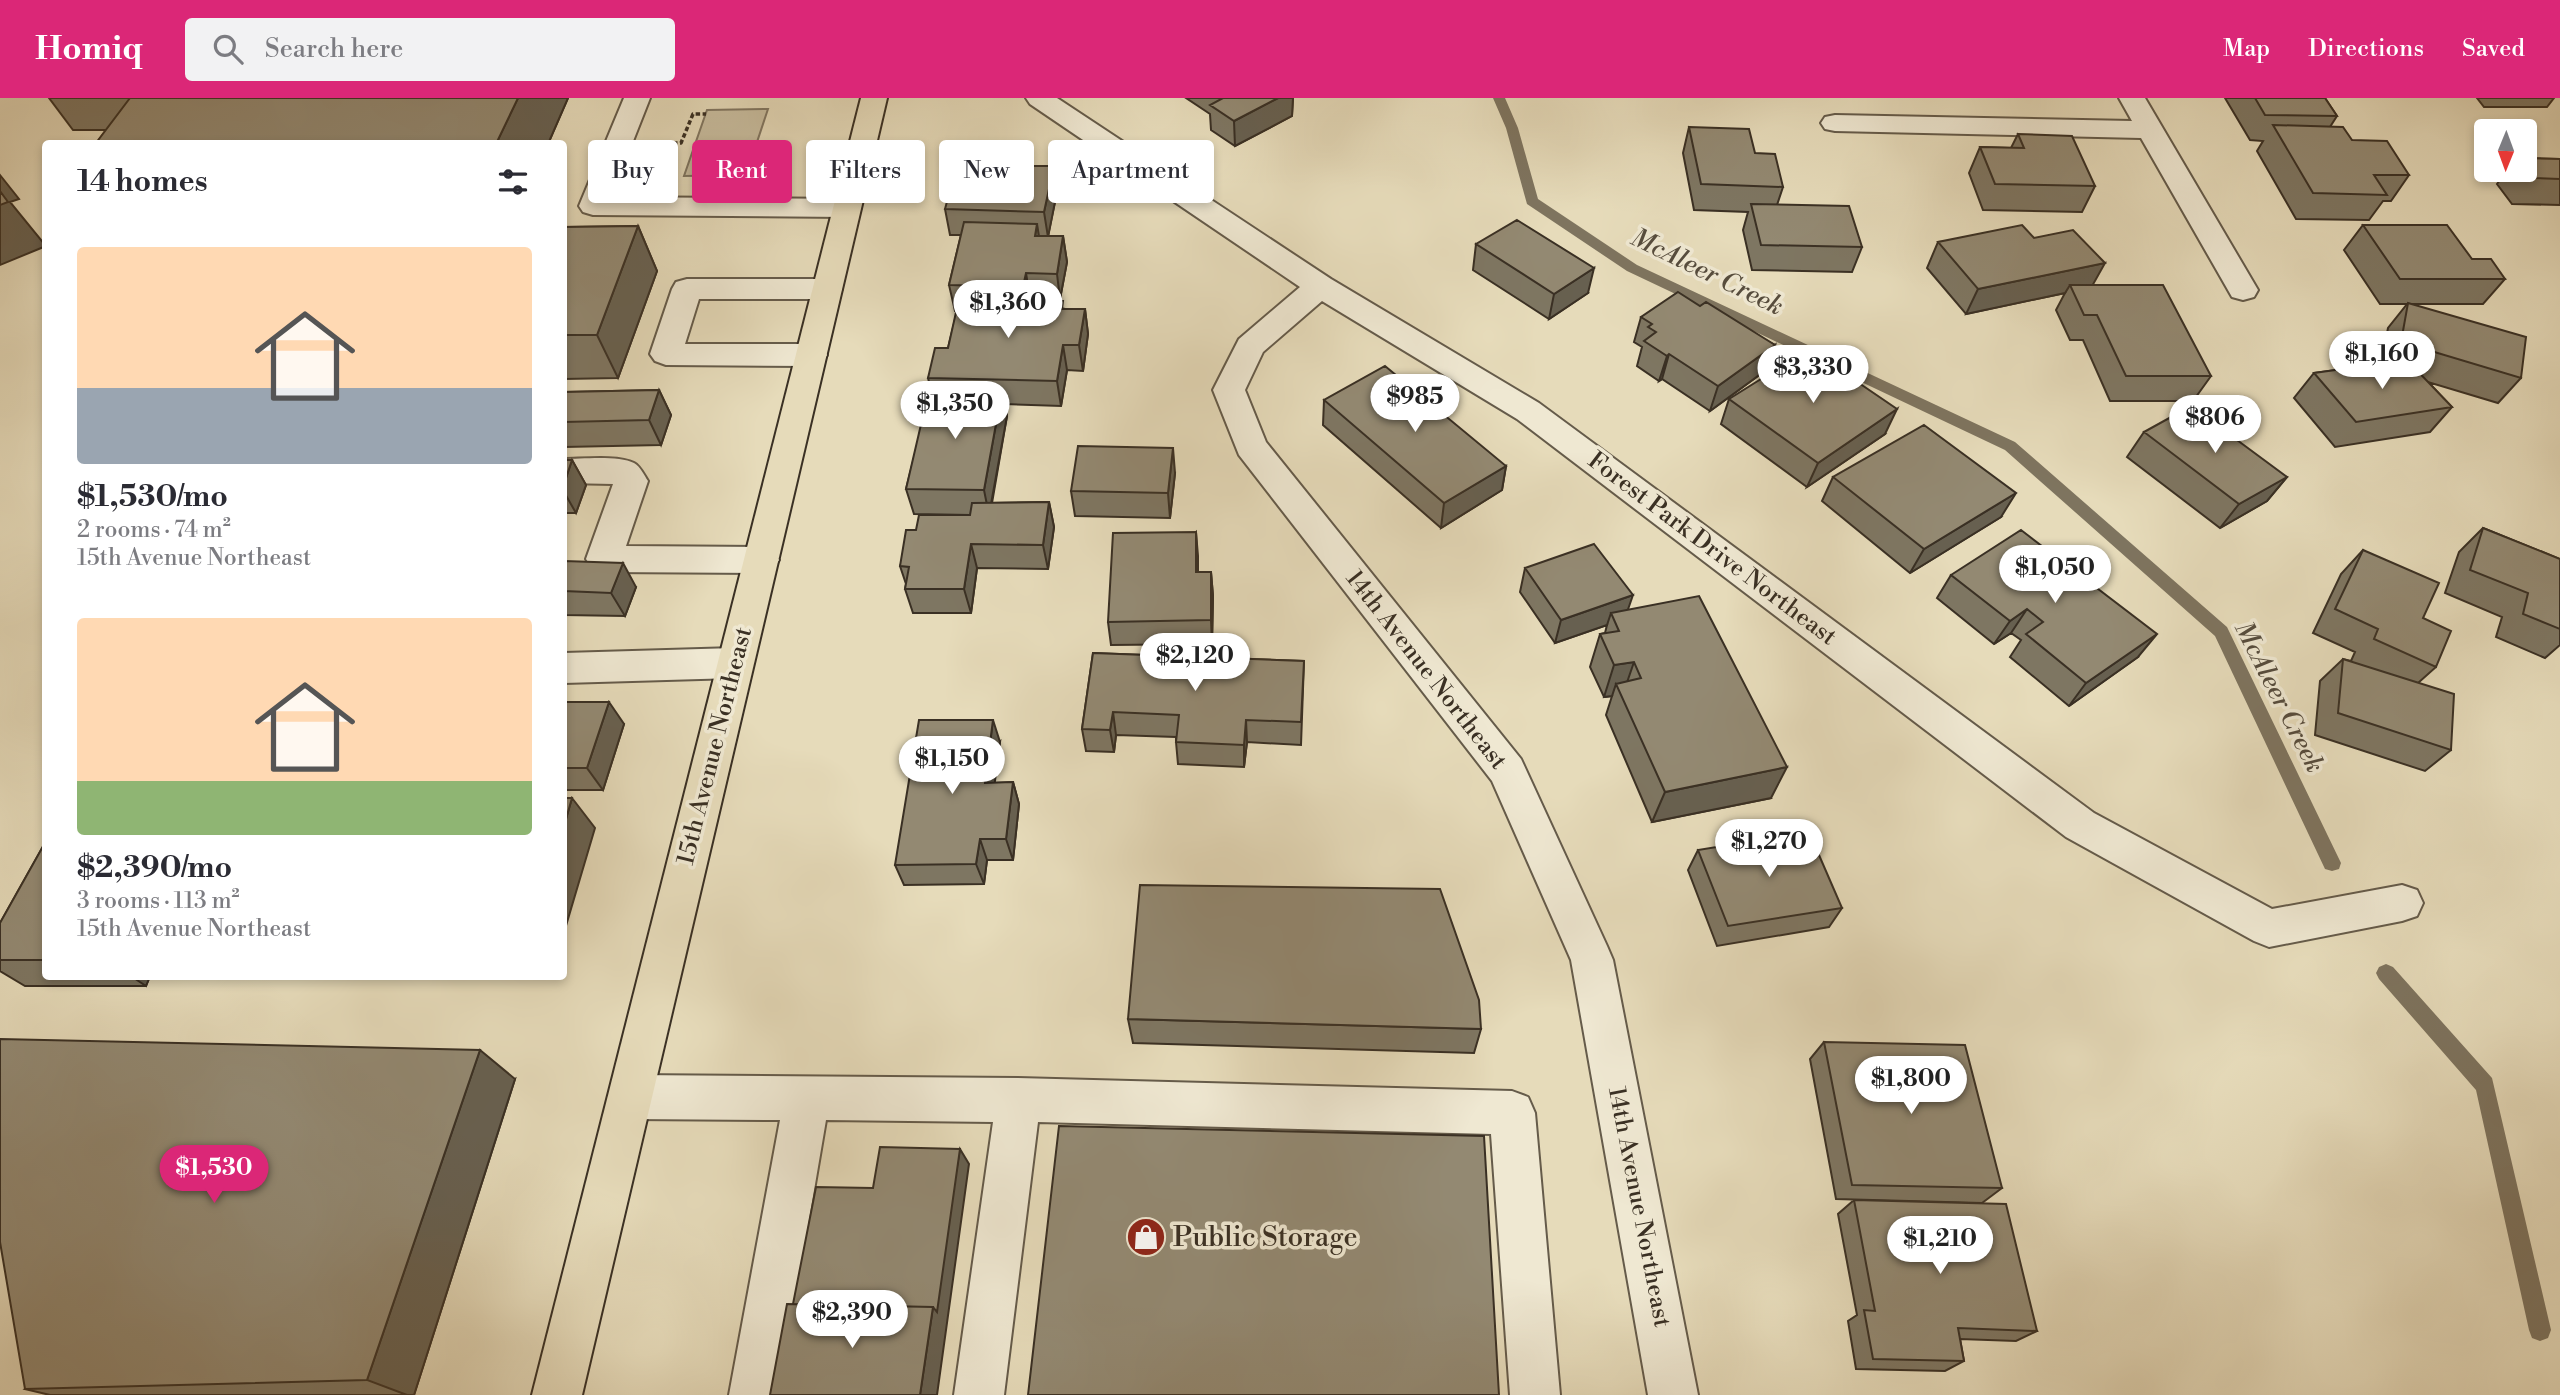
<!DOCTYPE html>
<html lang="en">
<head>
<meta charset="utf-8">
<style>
	body { margin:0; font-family:"Libre Bodoni",serif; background:#f2f2f3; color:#2b2b33; height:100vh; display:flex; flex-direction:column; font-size:26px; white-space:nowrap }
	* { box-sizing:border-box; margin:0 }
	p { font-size:23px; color:#7c7c81 }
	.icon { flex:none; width:38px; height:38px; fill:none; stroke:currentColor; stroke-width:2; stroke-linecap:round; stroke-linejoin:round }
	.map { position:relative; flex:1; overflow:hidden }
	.details { position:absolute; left:42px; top:42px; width:525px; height:840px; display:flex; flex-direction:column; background:#fff; border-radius:7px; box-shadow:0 4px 10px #0003 }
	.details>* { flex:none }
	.top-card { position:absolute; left:588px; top:42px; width:665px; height:63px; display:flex; gap:14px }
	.needle { width:46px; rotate:181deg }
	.tools { position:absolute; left:2474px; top:21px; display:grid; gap:14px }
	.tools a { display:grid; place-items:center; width:63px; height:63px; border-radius:7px; background:#fff; box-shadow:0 4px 10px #0003; font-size:35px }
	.price { position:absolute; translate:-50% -60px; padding:0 16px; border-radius:24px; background:#fff; color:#222; font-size:23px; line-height:46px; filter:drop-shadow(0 2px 4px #0008) }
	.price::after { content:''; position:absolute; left:50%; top:42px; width:21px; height:16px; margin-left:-10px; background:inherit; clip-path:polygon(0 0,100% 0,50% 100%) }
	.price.active { background:#db2777; color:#fff }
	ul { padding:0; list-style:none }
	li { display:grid; align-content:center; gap:14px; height:371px; padding:0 35px }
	li span { display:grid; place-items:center; height:217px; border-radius:7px; color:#555 }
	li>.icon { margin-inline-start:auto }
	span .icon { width:126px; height:126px; fill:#fffc; stroke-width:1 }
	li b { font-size:30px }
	h2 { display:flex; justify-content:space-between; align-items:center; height:84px; padding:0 35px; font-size:30px }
	.pill { padding:0 24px; border-radius:7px; background:#fff; box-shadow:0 4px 10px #0003; font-size:24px; line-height:63px }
	.pill.active { background:#db2777; color:#fff }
	header { display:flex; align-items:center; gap:42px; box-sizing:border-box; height:98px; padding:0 35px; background:#db2777; color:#fff }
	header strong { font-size:33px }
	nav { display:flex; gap:38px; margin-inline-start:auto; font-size:24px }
	.search { width:490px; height:63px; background:#f2f2f3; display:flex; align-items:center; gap:18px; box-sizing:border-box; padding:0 24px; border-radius:7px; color:#7c7c81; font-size:26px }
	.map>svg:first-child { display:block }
</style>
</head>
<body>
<header>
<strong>Homiq</strong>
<div class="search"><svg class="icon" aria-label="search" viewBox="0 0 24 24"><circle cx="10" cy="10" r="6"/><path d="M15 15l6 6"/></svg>Search here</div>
<nav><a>Map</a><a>Directions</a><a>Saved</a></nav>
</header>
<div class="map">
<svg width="2560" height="1297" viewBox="0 0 2560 1297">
	<rect width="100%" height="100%" fill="#e6dbba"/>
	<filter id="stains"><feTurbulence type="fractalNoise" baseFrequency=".00286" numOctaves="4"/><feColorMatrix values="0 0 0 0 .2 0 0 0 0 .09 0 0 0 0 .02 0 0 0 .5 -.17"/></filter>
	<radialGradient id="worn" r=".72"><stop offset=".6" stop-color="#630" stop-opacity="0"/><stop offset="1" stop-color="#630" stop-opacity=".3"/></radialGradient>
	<path fill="#c9bea0" stroke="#827762" stroke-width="2" d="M 768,11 L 746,77 L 684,78 L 707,12 Z"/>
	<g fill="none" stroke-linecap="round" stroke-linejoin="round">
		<path fill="#7e745f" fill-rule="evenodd" d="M 1493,0 L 1505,0 L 1518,30 L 1538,101 L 1637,167 L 2015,344 L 2227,529 L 2341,765 L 2339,771 L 2332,773 L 2325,771 L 2215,538 L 2005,352 L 1627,173 L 1527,106 L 1506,30 Z
			M 2386,866 L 2393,869 L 2492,980 L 2551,1232 L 2548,1240 L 2540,1243 L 2532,1240 L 2529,1232 L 2476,992 L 2379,881 L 2376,875 L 2379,869 Z"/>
		<g stroke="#655b4a" stroke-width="4">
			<path id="minor" d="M 624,0 L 650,0 L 611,99 L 847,101 L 857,104 L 861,110 L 857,116 L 847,119 L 593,117 L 583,114 L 579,108 Z
				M 1026,0 L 1057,0 L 1331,181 L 1539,305 L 2094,715 L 2272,811 L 2402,787 L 2417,792 L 2423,805 L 2417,818 L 2402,823 L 2269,849 L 2254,843 L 2066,739 L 1517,321 L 1322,203 L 1263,254 L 1245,292 L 1266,344 L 1521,661 L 1607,848 L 1613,862 L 1698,1297 L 1648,1297 L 1571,862 L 1492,683 L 1239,357 L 1213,292 L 1239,241 L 1300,189 L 1030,6 Z
				M 2119,0 L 2145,0 L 2258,192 L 2254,199 L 2243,202 L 2232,199 L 2141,40 L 1835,33 L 1825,31 L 1821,25 L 1825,19 L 1835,17 L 2132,23 Z
				M 687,181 L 827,181 L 838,184 L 842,191 L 838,198 L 827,201 L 699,201 L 685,246 L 811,246 L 822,249 L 827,257 L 822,265 L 811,268 L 666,267 L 655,263 L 650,256 L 672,191 L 676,184 Z
				M 564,361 C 581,361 619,357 634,365 C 640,368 644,377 648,383 L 626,448 L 761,449 L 773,453 L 779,462 L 773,471 L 761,475 L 604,474 L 592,470 L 586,461 L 613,386 L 564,385 Z
				M 735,550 L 748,555 L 753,565 L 748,575 L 735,580 L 564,585 L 564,555 Z
				M 631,977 L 1018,980 L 1512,993 L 1528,999 L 1535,1015 L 1560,1297 L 1510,1297 L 1491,1036 L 1038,1024 L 1004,1297 L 954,1297 L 993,1024 L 826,1022 L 779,1297 L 729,1297 L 780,1022 L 631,1021 L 615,1014 L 609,999 L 615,984 Z"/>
		</g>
		<g stroke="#3a3024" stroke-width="4">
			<path id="major" d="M 861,0 L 887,0 L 582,1297 L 532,1297 Z"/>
		</g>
		<path stroke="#3a3024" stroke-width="3.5" stroke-dasharray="4.5 2.5" stroke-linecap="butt" d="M 666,45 L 681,45 L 693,16 L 706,16"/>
		<use href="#minor" fill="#efe8d2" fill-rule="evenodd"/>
		<use href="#major" fill="#e6dbba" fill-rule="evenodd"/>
	</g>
	<path fill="#7e7662" stroke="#3a3024" stroke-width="2" d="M 49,0 L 568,0 L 548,46 L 96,46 L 106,32 L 73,32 Z
		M 1186,0 L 1293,0 L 1292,18 L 1235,48 L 1211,32 L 1210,16 Z
		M 2225,0 L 2325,0 L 2337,18 L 2330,29 L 2409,77 L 2391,103 L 2383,103 L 2369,122 L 2296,121 L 2257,53 L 2263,43 L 2250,42 Z
		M 2477,0 L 2554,0 L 2547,9 L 2484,9 Z
		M 1689,29 L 1755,55 L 1783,89 L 1777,107 L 1862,149 L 1852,174 L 1752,172 L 1743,132 L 1748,114 L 1694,112 L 1683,55 Z
		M 2018,36 L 2095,88 L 2082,114 L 1983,112 L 1969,75 L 1980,49 L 2011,50 Z
		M 2525,60 L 2560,61 L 2560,107 L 2512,106 L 2497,86 L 2508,72 L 2525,72 Z
		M 1025,68 L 1057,94 L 1048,138 L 1063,138 L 1067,164 L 1060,201 L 1030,201 L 1030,202 L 1065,211 L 1085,211 L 1088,236 L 1083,273 L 1067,272 L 1061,308 L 1005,306 L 1007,318 L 992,405 L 1049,404 L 1054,429 L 1048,471 L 977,470 L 971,515 L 913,515 L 905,491 L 906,486 L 900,468 L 916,432 L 970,417 L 914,416 L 906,391 L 931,292 L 928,280 L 948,250 L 957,213 L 955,213 L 949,187 L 961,137 L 950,137 L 945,111 Z
		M 2363,127 L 2472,161 L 2505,181 L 2483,206 L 2414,206 L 2521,280 L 2498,305 L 2428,284 L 2452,309 L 2430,334 L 2335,349 L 2294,300 L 2314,275 L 2381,266 L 2388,230 L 2407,206 L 2380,206 L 2344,152 Z
		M 638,128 L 657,173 L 618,280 L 564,281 L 564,129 Z
		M 2034,140 L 2093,187 L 2211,278 L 2193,303 L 2110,303 L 2083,242 L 2070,242 L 2056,212 L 2065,195 L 1966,216 L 1927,170 L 1938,144 Z
		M 1476,146 L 1588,195 L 1549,221 L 1473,172 Z
		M 1700,208 L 1775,247 L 1766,272 L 1710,313 L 1662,281 L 1659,283 L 1637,268 L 1642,249 L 1634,244 L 1641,219 Z
		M 659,292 L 671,317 L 661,347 L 564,349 L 564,294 Z
		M 1729,301 L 1885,336 L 1807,389 L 1721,326 Z
		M 1324,302 L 1506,368 L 1502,392 L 1441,430 L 1323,327 Z
		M 2144,334 L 2287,379 L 2267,403 L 2220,430 L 2127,359 Z
		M 564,362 L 572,362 L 586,387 L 576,415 L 564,415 Z
		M 1175,375 L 1170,420 L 1075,418 L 1071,393 Z
		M 1833,379 L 2001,419 L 1910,475 L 1822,403 Z
		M 2483,430 L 2560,461 L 2560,547 L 2545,560 L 2496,539 L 2502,519 L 2445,495 L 2459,454 Z
		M 1196,434 L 1198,474 L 1211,474 L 1213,498 L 1212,546 L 1111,547 L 1108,524 Z
		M 2363,452 L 2423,520 L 2436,569 L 2418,585 L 2451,652 L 2425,673 L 2315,637 L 2320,583 L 2343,561 L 2351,563 L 2355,554 L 2313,535 L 2341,476 Z
		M 564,463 L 636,489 L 625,518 L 564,517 Z
		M 1525,470 L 1628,511 L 1771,700 L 1652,724 L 1606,617 L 1612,598 L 1604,599 L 1590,569 L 1600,536 L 1605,535 L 1607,527 L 1555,545 L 1520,494 Z
		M 1951,477 L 2138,559 L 2069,608 L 2010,559 L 2021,542 L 2011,535 L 1994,546 L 1937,500 Z
		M 1093,555 L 1304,563 L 1301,647 L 1247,644 L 1244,669 L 1178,666 L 1176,644 L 1176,639 L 1116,637 L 1114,654 L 1086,653 L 1082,631 Z
		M 564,604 L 624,626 L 603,692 L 564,692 Z
		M 1000,644 L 994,685 L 1013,684 L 1019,706 L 1013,762 L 987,762 L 984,786 L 904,787 L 895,767 Z
		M 46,743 L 46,878 L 150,878 L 146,888 L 25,888 L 0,873 L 0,825 Z
		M 1698,752 L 1842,810 L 1829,829 L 1717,848 L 1688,772 Z
		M 1128,921 L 1481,931 L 1474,955 L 1133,945 Z
		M 1824,944 L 2002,1090 L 1982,1105 L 1836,1101 L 1810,961 Z
		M 515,981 L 414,1297 L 50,1297 L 25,1291 Z
		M 1854,1102 L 2037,1233 L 2016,1243 L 1960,1241 L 1964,1263 L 1945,1273 L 1856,1271 L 1848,1223 L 1857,1217 L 1838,1116 Z"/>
	<path fill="#676050" stroke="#3a3024" stroke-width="2" d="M 518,0 L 568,0 L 548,46 L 496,46 Z
		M 1278,0 L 1293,0 L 1292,18 L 1235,48 L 1234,23 Z
		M 1023,57 L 1027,82 L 1020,68 Z
		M 1054,68 L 1057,94 L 1048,139 L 1044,114 Z
		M 0,77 L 19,101 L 10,104 L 46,148 L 0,167 Z
		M 1037,126 L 1041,151 L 1035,138 Z
		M 638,128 L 657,173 L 618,280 L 597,237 Z
		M 1063,138 L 1067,164 L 1060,201 L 1057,176 Z
		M 2105,165 L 2091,190 L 2070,187 L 2065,195 L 1966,216 L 1978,191 Z
		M 1594,170 L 1588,195 L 1549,221 L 1554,196 Z
		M 1026,175 L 1030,201 L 1028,214 L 1023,189 Z
		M 1085,211 L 1088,236 L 1083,273 L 1079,247 Z
		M 1063,247 L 1067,272 L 1061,308 L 1057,283 Z
		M 1775,247 L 1766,272 L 1710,313 L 1718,288 Z
		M 1669,256 L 1662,281 L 1659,283 L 1667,258 Z
		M 659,292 L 671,317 L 661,347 L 649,322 Z
		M 1002,293 L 1007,318 L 989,417 L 984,392 Z
		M 1897,311 L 1885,336 L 1807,389 L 1818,365 Z
		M 1173,350 L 1175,375 L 1170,420 L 1168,395 Z
		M 572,362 L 586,387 L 576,415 L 564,394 L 564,386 Z
		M 1506,368 L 1502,392 L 1441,430 L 1444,405 Z
		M 2287,379 L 2267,403 L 2220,430 L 2239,406 Z
		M 2016,395 L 2001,419 L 1910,475 L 1924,451 Z
		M 1049,404 L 1054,429 L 1048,471 L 1043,447 Z
		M 1196,434 L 1198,458 L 1198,498 L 1196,474 Z
		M 971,446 L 977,470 L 971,515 L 964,491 Z
		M 623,465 L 636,489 L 625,518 L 611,495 Z
		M 1211,474 L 1213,498 L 1212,546 L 1211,522 Z
		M 1633,497 L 1625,520 L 1611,515 L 1607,527 L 1555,545 L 1561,522 Z
		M 2027,511 L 2011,535 L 1994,546 L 2010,523 Z
		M 2157,536 L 2138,559 L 2069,608 L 2086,585 Z
		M 1634,564 L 1623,596 L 1616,586 L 1612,598 L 1604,599 L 1614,567 Z
		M 609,604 L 624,626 L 603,692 L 587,670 Z
		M 1113,614 L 1116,637 L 1114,654 L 1110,632 Z
		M 993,622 L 1000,644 L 992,706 L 985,685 Z
		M 1246,622 L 1247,644 L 1244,669 L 1244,647 Z
		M 1787,669 L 1771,700 L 1652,724 L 1665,694 Z
		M 1013,684 L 1019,706 L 1013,762 L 1006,741 Z
		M 572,700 L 595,730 L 565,831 L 564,830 L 564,728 Z
		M 980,741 L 987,762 L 984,786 L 976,766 Z
		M 131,878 L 150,878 L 146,888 Z
		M 480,952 L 515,981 L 414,1297 L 407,1297 L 367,1282 Z
		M 960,1051 L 969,1066 L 937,1297 L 920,1297 L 933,1209 Z"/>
	<path fill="#938972" stroke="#3a3024" stroke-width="2" d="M 130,0 L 518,0 L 496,46 L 96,45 Z
		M 1223,0 L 1278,0 L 1234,23 L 1210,7 Z
		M 2255,0 L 2325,0 L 2337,18 L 2265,17 Z
		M 2273,27 L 2343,29 L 2352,42 L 2387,43 L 2409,77 L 2374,77 L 2387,97 L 2313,95 Z
		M 1689,29 L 1749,31 L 1755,55 L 1775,56 L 1783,89 L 1701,86 Z
		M 2018,36 L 2072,38 L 2095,88 L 1995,86 L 1980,49 L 2024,50 Z
		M 960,55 L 1023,57 L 1020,68 L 1054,68 L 1044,114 L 945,111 Z
		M 2525,60 L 2560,61 L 2560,81 L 2533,80 L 2525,70 Z
		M 0,93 L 8,104 L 0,107 Z
		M 1751,106 L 1849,108 L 1862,149 L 1761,147 Z
		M 1517,122 L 1594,170 L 1554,196 L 1476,146 Z
		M 964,124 L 1037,126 L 1035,138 L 1063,138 L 1057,176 L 1026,175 L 1023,189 L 949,187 Z
		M 2022,127 L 2034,140 L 2073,132 L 2105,165 L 1978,191 L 1938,144 Z
		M 2363,127 L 2447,127 L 2472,161 L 2491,161 L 2505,181 L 2400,181 Z
		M 638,128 L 597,237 L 564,237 L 564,129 Z
		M 2070,187 L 2163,187 L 2211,278 L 2126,278 L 2097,217 L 2084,217 Z
		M 1678,194 L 1700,208 L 1706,204 L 1775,247 L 1718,288 L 1669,256 L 1667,258 L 1644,243 L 1656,234 L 1648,229 L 1652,226 L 1641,219 Z
		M 959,201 L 1063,203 L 1062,211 L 1085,211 L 1079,247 L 1063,247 L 1057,283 L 928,280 L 935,250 L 948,250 Z
		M 2408,205 L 2526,239 L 2521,280 L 2401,244 Z
		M 1809,251 L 1897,311 L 1818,365 L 1729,301 Z
		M 2407,262 L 2452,309 L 2356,324 L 2314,275 Z
		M 1385,268 L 1506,368 L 1444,405 L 1324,302 Z
		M 659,292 L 649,322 L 564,324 L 564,294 Z
		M 929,292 L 1002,293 L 984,392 L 906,391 Z
		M 2191,308 L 2287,379 L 2239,406 L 2144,334 Z
		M 1924,327 L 2016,395 L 1924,451 L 1833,379 Z
		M 1078,348 L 1173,350 L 1168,395 L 1071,393 Z
		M 564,362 L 572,362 L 564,386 Z
		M 1049,404 L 1043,447 L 971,446 L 964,491 L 905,491 L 909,469 L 900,468 L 906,432 L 916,432 L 919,417 L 970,417 L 972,405 Z
		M 2483,430 L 2560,461 L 2560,531 L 2523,516 L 2528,495 L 2470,472 Z
		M 2021,432 L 2157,536 L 2086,585 L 2026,536 L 2043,524 L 2027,511 L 2010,523 L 1951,477 Z
		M 1196,434 L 1196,474 L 1211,474 L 1211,522 L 1108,524 L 1113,435 Z
		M 1594,446 L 1633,497 L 1561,522 L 1525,470 Z
		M 2363,452 L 2439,485 L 2423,520 L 2451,533 L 2436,569 L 2374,541 L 2378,531 L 2335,511 Z
		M 564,463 L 623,465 L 611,495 L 564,493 Z
		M 1699,498 L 1787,669 L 1665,694 L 1616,586 L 1641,580 L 1634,564 L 1614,567 L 1600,536 L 1619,533 L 1611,515 Z
		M 1093,555 L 1304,563 L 1301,624 L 1246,622 L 1244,647 L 1176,644 L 1179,617 L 1113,614 L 1110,632 L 1082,631 Z
		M 2343,561 L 2454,596 L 2451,652 L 2338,615 Z
		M 564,604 L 609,604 L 587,670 L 564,670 Z
		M 919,622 L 993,622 L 985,685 L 1013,684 L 1006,741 L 980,741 L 976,766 L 895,767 Z
		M 564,700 L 572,700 L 564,728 Z
		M 1809,734 L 1842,810 L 1728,828 L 1698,752 Z
		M 46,743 L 46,862 L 0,862 L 0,825 Z
		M 1140,787 L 1440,791 L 1479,902 L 1481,931 L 1128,921 Z
		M 0,941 L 480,952 L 367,1282 L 25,1291 L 0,1144 Z
		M 1824,944 L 1965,947 L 2002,1090 L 1852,1087 Z
		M 1059,1028 L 1484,1038 L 1499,1297 L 1028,1297 Z
		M 880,1049 L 960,1051 L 937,1214 L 933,1209 L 793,1206 L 816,1089 L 873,1090 Z
		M 1854,1102 L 2006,1106 L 2037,1233 L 1958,1230 L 1964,1263 L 1873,1261 L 1864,1212 L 1875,1213 Z
		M 787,1206 L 933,1209 L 920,1297 L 770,1297 Z"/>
	<defs>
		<g id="shop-disc" transform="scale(2.0125)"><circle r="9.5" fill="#8f2418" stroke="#efe8d2"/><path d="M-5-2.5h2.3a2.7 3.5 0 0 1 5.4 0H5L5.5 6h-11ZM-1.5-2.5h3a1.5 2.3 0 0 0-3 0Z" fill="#fff"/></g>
	</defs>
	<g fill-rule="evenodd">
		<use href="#shop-disc" x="1146" y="1139"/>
	</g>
	<g text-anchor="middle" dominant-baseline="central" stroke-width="7" stroke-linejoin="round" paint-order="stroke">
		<g font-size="24" fill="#3a3024" stroke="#efe8d2">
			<text transform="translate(1712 451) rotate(37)">Forest Park Drive Northeast</text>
			<text transform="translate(1426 572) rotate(52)">14th Avenue Northeast</text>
			<text transform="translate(715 648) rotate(-76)">15th Avenue Northeast</text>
			<text transform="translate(1639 1109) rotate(79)">14th Avenue Northeast</text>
		</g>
		<g font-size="26" font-style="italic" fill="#564c3d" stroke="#efe8d2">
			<text transform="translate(1707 174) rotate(26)">McAleer Creek</text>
			<text transform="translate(2279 599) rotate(63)">McAleer Creek</text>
		</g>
		<g font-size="28" fill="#3a3024" stroke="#efe8d2" text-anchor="start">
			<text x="1173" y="1139">Public Storage</text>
		</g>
	</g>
	<rect width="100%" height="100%" filter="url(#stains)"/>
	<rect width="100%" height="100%" fill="url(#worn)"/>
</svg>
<div class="tools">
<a><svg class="needle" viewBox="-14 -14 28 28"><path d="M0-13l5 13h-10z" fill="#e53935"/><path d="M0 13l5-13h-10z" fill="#7c7c81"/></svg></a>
</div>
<b class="price" style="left:1008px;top:242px">$1,360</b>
<b class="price" style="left:2382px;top:293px">$1,160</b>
<b class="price" style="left:1813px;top:307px">$3,330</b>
<b class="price" style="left:1415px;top:336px">$985</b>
<b class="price" style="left:955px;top:343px">$1,350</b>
<b class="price" style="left:2215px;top:357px">$806</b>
<b class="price" style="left:2055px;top:507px">$1,050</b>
<b class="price" style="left:1195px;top:595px">$2,120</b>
<b class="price" style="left:952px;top:698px">$1,150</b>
<b class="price" style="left:1769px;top:781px">$1,270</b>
<b class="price" style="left:1911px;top:1018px">$1,800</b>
<b class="price active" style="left:214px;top:1107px">$1,530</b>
<b class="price" style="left:1940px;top:1178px">$1,210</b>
<b class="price" style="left:852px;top:1252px">$2,390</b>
<div class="top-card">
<a class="pill">Buy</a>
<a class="pill active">Rent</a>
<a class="pill">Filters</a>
<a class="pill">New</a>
<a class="pill">Apartment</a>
</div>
<section class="details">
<h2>14 homes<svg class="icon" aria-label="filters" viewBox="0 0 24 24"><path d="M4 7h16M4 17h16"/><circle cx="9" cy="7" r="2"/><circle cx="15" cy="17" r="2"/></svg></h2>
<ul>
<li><span style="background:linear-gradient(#ffd9b3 65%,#9aa5b1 0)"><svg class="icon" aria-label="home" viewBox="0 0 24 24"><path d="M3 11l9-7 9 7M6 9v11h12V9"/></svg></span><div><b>$1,530/mo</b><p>2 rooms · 74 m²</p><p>15th Avenue Northeast</p></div></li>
<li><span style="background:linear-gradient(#ffd9b3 75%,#8fb573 0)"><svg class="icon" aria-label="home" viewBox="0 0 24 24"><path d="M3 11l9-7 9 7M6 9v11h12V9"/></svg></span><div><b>$2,390/mo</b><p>3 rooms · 113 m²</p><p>15th Avenue Northeast</p></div></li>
</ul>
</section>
</div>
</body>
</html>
